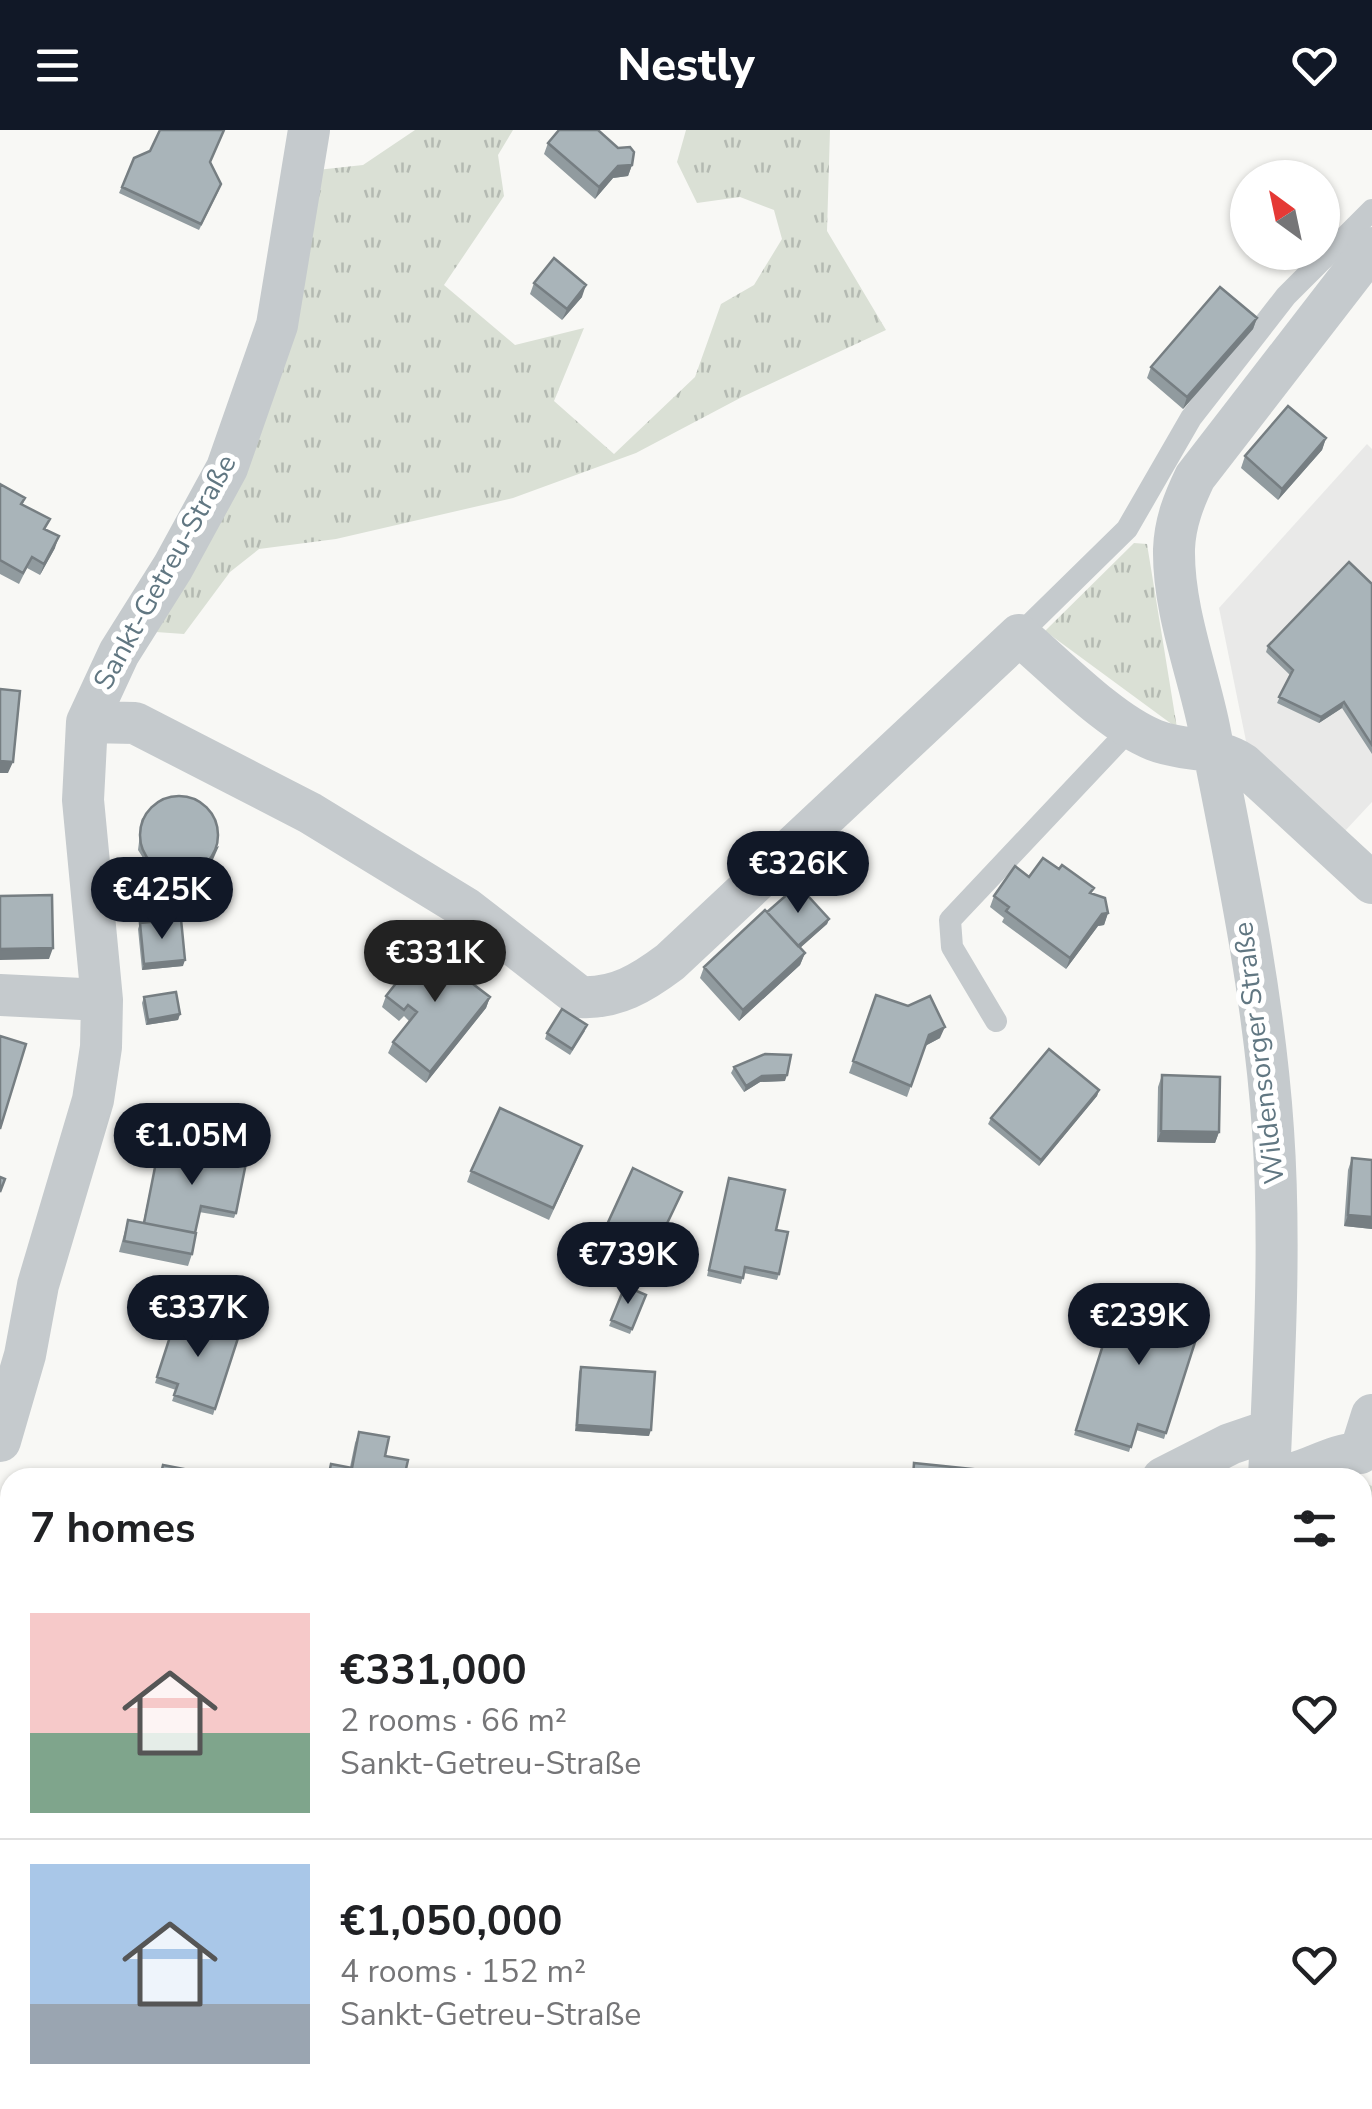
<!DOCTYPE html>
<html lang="en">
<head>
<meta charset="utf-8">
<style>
	body { margin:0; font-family:"Nunito Sans",sans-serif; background:#f2f2f2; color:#202124; height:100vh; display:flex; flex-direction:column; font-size:38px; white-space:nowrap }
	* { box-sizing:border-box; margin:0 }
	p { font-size:32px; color:#757577 }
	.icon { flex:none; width:55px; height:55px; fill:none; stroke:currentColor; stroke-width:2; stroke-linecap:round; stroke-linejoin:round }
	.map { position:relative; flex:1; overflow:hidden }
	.drawer { position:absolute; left:0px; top:1338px; width:1372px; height:642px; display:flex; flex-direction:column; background:#fff; border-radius:30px 30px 0 0; box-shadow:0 2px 8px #0004 }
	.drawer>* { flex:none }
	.needle { width:65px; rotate:327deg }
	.fabs { position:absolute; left:1230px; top:30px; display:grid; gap:20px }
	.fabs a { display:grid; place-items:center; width:110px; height:110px; border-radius:50%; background:#fff; box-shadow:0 2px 8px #0004; font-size:50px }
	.price { position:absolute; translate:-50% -85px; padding:0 22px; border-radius:35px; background:#111827; color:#fff; font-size:32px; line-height:65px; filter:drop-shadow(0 2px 5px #0008) }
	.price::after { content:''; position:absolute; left:50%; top:60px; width:30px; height:22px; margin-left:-15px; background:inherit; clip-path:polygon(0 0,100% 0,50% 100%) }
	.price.active { background:#222; color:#fff }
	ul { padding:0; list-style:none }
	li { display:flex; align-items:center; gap:30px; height:250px; padding:0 30px }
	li+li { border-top:2px solid #e0e0e0 }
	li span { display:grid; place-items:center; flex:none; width:280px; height:200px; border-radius:0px; color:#555 }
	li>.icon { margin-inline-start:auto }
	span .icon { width:120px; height:120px; fill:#fffc; stroke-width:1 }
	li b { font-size:42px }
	h2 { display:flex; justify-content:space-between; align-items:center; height:120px; padding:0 30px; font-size:42px }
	header { display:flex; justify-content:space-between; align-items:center; height:130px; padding:0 30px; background:#111827; color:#fff; font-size:45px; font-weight:800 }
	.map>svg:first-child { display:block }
</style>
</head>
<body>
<header><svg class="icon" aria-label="menu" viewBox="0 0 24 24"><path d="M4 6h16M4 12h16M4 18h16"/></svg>Nestly<svg class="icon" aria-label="heart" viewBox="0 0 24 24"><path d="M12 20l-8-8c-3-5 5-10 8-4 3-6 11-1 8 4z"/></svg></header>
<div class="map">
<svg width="1372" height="1979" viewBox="0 0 1372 1979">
	<defs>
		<pattern id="grass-tufts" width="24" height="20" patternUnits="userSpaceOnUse" patternTransform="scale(2.5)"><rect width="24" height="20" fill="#dae0d5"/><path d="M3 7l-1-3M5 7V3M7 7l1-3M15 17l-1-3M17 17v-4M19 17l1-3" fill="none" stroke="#b4bab2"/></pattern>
		<pattern id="forest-firs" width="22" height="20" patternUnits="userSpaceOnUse" patternTransform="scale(2.5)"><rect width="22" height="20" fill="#dae0d5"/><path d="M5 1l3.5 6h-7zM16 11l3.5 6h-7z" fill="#b4bab2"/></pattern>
	</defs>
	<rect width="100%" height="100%" fill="#f8f8f5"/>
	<path fill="#e9e9e8" d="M 1367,314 L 1372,319 L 1372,672 L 1344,702 L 1247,616 L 1219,478 Z"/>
	<path fill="url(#grass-tufts)" d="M 415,0 L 513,0 L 498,25 L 504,66 L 444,155 L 515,215 L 584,198 L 554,271 L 614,324 L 695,247 L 721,174 L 754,155 L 782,109 L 774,80 L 740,67 L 697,73 L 677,32 L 686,0 L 830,0 L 827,101 L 886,200 L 742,267 L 636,323 L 513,368 L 336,409 L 259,419 L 230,442 L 184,504 L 156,502 L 317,40 L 363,35 Z
		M 1134,413 L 1147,414 L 1177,598 L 1045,501 Z"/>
	<path fill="url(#forest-firs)" d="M 1362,1352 L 1372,1356 L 1372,1467 L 1363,1469 Z"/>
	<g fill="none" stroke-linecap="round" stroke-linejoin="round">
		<path stroke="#c5cacd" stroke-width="22" d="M 1019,505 L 1127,399 L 1191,288 L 1286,166 L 1372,80
			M 996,891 L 952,817 L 950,790 L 1131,598"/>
		<path stroke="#c5cacd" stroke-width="42" d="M 87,592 L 135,593 L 310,683 L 467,779 L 580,867 C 616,869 642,853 670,832 L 1019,505 C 1057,537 1109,592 1154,610 C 1184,622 1216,616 1243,634 L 1372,753
			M 0,865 L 102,870
			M 0,1311 L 25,1225 L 38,1155 L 93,970 L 101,917 L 102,870 L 83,670 L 87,592 L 119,523 L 173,437 L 227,338 L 277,195 L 309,0
			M 1163,1348 L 1230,1314 L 1271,1300
			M 1269,1348 C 1274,1232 1281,1115 1273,1000 C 1264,865 1235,729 1209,597 C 1197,539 1173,479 1174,419 C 1175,392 1184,370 1195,347 L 1372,118
			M 1273,1348 C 1305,1345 1330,1324 1360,1323 L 1372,1285
			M 0,1791 L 10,1789
			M 133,1970 L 139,1979
			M 1020,1979 L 1024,1970"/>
	</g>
	<path fill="#919b9f" d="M 548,13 L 632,35 L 628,46 L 613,48 L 595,69 L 544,24 Z
		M 134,28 L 210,33 L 219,60 L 199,100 L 119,63 Z
		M 534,153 L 582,167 L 562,190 L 530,164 Z
		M 1257,188 L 1253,199 L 1183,279 L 1147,248 L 1151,237 Z
		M 1326,308 L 1322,320 L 1278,370 L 1241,338 L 1245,326 Z
		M 0,354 L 25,368 L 23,374 L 46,399 L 55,418 L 40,445 L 27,438 L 19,454 L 0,444 Z
		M 1372,454 L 1372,624 L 1342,578 L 1319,593 L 1277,573 L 1290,545 L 1266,522 L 1268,516 Z
		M 142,688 L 211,734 L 190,750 L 163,749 L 152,742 L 138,720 Z
		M 1029,747 L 1092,763 L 1108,783 L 1104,795 L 1098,796 L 1066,839 L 1002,792 L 1004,788 L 990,777 L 994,766 Z
		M 767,782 L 829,789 L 827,794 L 800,818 L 805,823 L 800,835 L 739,891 L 700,848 L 704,837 Z
		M 140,793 L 183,836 L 142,840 L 138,799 Z
		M 475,855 L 490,867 L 486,878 L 426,953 L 388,923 L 393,912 L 409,891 L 404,886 L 399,891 L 382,877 L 386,866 Z
		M 876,865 L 940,908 L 925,916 L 907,967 L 849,943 Z
		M 144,867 L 180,884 L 178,890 L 146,895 L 142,873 Z
		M 585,901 L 570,925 L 545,909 L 547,903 Z
		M 734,937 L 785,951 L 760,952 L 744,962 L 731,943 Z
		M 1162,945 L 1219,1002 L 1215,1013 L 1157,1012 L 1158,957 Z
		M 1099,960 L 1097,966 L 1039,1036 L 988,994 L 991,988 Z
		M 159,1017 L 236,1083 L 234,1088 L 199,1082 L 192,1124 L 188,1136 L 119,1122 L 128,1090 L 143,1093 Z
		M 578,1027 L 549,1090 L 467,1052 L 471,1041 Z
		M 1352,1028 L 1372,1030 L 1372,1099 L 1344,1096 L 1348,1040 Z
		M 729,1048 L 776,1100 L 779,1144 L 777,1150 L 744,1143 L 741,1154 L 707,1146 Z
		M 682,1062 L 649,1133 L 646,1131 L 632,1159 L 646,1165 L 630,1204 L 609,1196 L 625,1156 L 627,1157 L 587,1138 L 591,1127 Z
		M 1121,1158 L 1204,1184 L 1164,1309 L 1136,1300 L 1129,1322 L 1074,1305 Z
		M 177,1185 L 239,1205 L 213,1285 L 172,1271 L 176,1260 L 155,1253 Z
		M 581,1237 L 649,1306 L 575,1301 L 579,1242 Z
		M 359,1302 L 385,1326 L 404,1348 L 326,1348 L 331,1334 L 350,1337 L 355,1313 Z
		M 1369,1894 L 1372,1894 L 1372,1967 L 1362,1964 L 1362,1912 Z
		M 38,1970 L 70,1970 L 56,1979 L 44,1979 Z"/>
	<path fill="#767e82" d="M 632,35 L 628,46 L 613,48 L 595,69 L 599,57 L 618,36 Z
		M 586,155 L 582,167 L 562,190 L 567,179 Z
		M 1257,188 L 1253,199 L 1183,279 L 1187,267 Z
		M 1326,308 L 1322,320 L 1278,370 L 1282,359 Z
		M 59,406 L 55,418 L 40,445 L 44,434 Z
		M 1344,572 L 1342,578 L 1319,593 L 1321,587 Z
		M 0,631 L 13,632 L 8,643 L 0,643 Z
		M 219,716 L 211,734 L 190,750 L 163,749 L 165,743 Z
		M 1108,783 L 1104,795 L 1098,796 L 1066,839 L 1070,828 L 1102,784 Z
		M 829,789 L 827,794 L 792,825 L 794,820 Z
		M 53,818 L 49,829 L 0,830 L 0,819 Z
		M 805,823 L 800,835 L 739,891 L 743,880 Z
		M 185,830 L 183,836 L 142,840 L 144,834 Z
		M 490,867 L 486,878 L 426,953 L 430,942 Z
		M 180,884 L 178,890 L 146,895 L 148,890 Z
		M 945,897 L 940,908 L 925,916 L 929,905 Z
		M 787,945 L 785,951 L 760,952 L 744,962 L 746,956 L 762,946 Z
		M 1099,960 L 1097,966 L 1039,1036 L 1041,1030 Z
		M 1161,1001 L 1219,1002 L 1215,1013 L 1157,1012 Z
		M 1348,1085 L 1372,1087 L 1372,1099 L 1344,1096 Z
		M 577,1295 L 651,1300 L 649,1306 L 575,1301 Z
		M 10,1942 L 10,1947 L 0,1953 L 0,1949 Z
		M 63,1970 L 70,1970 L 56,1979 L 49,1979 Z
		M 500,1970 L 510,1970 L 509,1974 L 476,1979 L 460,1979 L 461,1976 Z"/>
	<path fill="#a9b4b9" stroke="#767e82" stroke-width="2.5" d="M 160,0 L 224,0 L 210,32 L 221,54 L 201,94 L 122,57 L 134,28 L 150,21 Z
		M 559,0 L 598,0 L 618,18 L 630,17 L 634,22 L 632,35 L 618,36 L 599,57 L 548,13 Z
		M 554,128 L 586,155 L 567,179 L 534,153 Z
		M 1220,157 L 1257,188 L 1187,267 L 1151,237 Z
		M 1288,276 L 1326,308 L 1282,359 L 1245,326 Z
		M 0,354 L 25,368 L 21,374 L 50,389 L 44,399 L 59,406 L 44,434 L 32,427 L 23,443 L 0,430 Z
		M 1349,432 L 1372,454 L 1372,615 L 1344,572 L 1321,587 L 1279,567 L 1293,540 L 1268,516 Z
		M 0,559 L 20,561 L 13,632 L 0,631 Z
		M140 705a39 39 0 1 1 78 0a39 39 0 1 1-78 0Z
		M 1043,728 L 1059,739 L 1062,735 L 1094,758 L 1090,763 L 1105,768 L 1108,783 L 1102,784 L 1070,828 L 1006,781 L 1009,777 L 994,766 L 1015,736 L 1029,747 Z
		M 798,755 L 829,789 L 798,816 L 767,782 Z
		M 52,765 L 53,818 L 0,819 L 0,766 Z
		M 765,780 L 805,823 L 743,880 L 704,837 Z
		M 181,789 L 185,830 L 144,834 L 140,793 Z
		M 427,814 L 478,848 L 473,854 L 490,867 L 430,942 L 393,912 L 417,882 L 408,875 L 404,880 L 386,866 Z
		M 176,862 L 180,884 L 148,890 L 144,867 Z
		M 876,865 L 908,876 L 930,866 L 945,897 L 929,905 L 911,956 L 853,931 Z
		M 562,879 L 587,895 L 572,919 L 547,903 Z
		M 0,906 L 26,914 L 0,999 Z
		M 1049,919 L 1099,960 L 1041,1030 L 991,988 Z
		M 765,924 L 791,925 L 787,945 L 762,946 L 746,956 L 734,937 Z
		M 1162,945 L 1220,947 L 1219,1002 L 1161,1001 Z
		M 500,978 L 582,1016 L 553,1078 L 471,1041 Z
		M 159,1017 L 246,1033 L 236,1083 L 201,1076 L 195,1103 L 144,1093 Z
		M 1352,1028 L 1372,1030 L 1372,1087 L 1348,1085 Z
		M 633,1038 L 682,1062 L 651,1127 L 647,1125 L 650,1120 L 605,1099 Z
		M 0,1047 L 5,1049 L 0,1062 Z
		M 729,1048 L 785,1060 L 776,1100 L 788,1102 L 779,1144 L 745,1137 L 743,1148 L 709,1140 Z
		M 128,1090 L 196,1103 L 192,1124 L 124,1111 Z
		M 604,1098 L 650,1120 L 636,1148 L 591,1127 Z
		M 625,1156 L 646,1165 L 632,1199 L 611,1190 Z
		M 1121,1158 L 1204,1184 L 1166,1303 L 1138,1294 L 1131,1317 L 1076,1300 Z
		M 177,1185 L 239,1205 L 215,1279 L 174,1265 L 178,1254 L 157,1247 Z
		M 581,1237 L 655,1242 L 651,1300 L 577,1295 Z
		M 359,1302 L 389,1307 L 385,1326 L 408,1330 L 404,1348 L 328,1348 L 331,1334 L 352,1338 Z
		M 914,1333 L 981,1340 L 981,1348 L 913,1348 Z
		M 163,1335 L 189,1340 L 187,1348 L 160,1348 Z
		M 7,1870 L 10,1875 L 10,1942 L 0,1949 L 0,1872 L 1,1874 Z
		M 1369,1894 L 1372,1894 L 1372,1943 L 1367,1941 Z
		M 44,1970 L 63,1970 L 49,1979 Z
		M 460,1970 L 500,1970 L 461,1976 Z
		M 1107,1970 L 1184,1970 L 1180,1979 L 1102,1979 Z"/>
	<g text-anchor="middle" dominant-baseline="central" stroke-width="10" stroke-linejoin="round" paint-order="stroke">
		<g font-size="28" fill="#617782" stroke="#fff">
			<text transform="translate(165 442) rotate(-61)">Sankt-Getreu-Straße</text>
			<text transform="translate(1259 923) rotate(-97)">Wildensorger Straße</text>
		</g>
	</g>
</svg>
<div class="fabs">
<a><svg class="needle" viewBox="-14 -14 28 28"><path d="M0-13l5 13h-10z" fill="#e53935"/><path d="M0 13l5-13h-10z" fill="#757577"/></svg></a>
</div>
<b class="price" style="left:798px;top:786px">€326K</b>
<b class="price" style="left:162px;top:812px">€425K</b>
<b class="price active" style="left:435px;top:875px">€331K</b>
<b class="price" style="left:192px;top:1058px">€1.05M</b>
<b class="price" style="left:628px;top:1177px">€739K</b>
<b class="price" style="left:198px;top:1230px">€337K</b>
<b class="price" style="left:1139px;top:1238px">€239K</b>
<section class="drawer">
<h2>7 homes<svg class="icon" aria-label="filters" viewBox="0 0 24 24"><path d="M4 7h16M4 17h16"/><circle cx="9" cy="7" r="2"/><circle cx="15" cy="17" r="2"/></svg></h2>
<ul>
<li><span style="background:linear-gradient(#f6c9c9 60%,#7fa58c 0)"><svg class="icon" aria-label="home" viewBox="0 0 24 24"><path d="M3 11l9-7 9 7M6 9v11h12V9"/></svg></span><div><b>€331,000</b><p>2 rooms · 66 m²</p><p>Sankt-Getreu-Straße</p></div><svg class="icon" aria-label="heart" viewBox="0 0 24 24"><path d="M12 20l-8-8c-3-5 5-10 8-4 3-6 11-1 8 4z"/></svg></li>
<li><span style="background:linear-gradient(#a9c7e8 70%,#9aa5b1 0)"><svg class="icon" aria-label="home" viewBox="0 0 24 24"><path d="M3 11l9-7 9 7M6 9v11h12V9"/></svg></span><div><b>€1,050,000</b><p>4 rooms · 152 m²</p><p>Sankt-Getreu-Straße</p></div><svg class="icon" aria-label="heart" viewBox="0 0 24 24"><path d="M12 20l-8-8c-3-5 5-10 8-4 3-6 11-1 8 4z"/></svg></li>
</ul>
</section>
</div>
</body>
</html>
